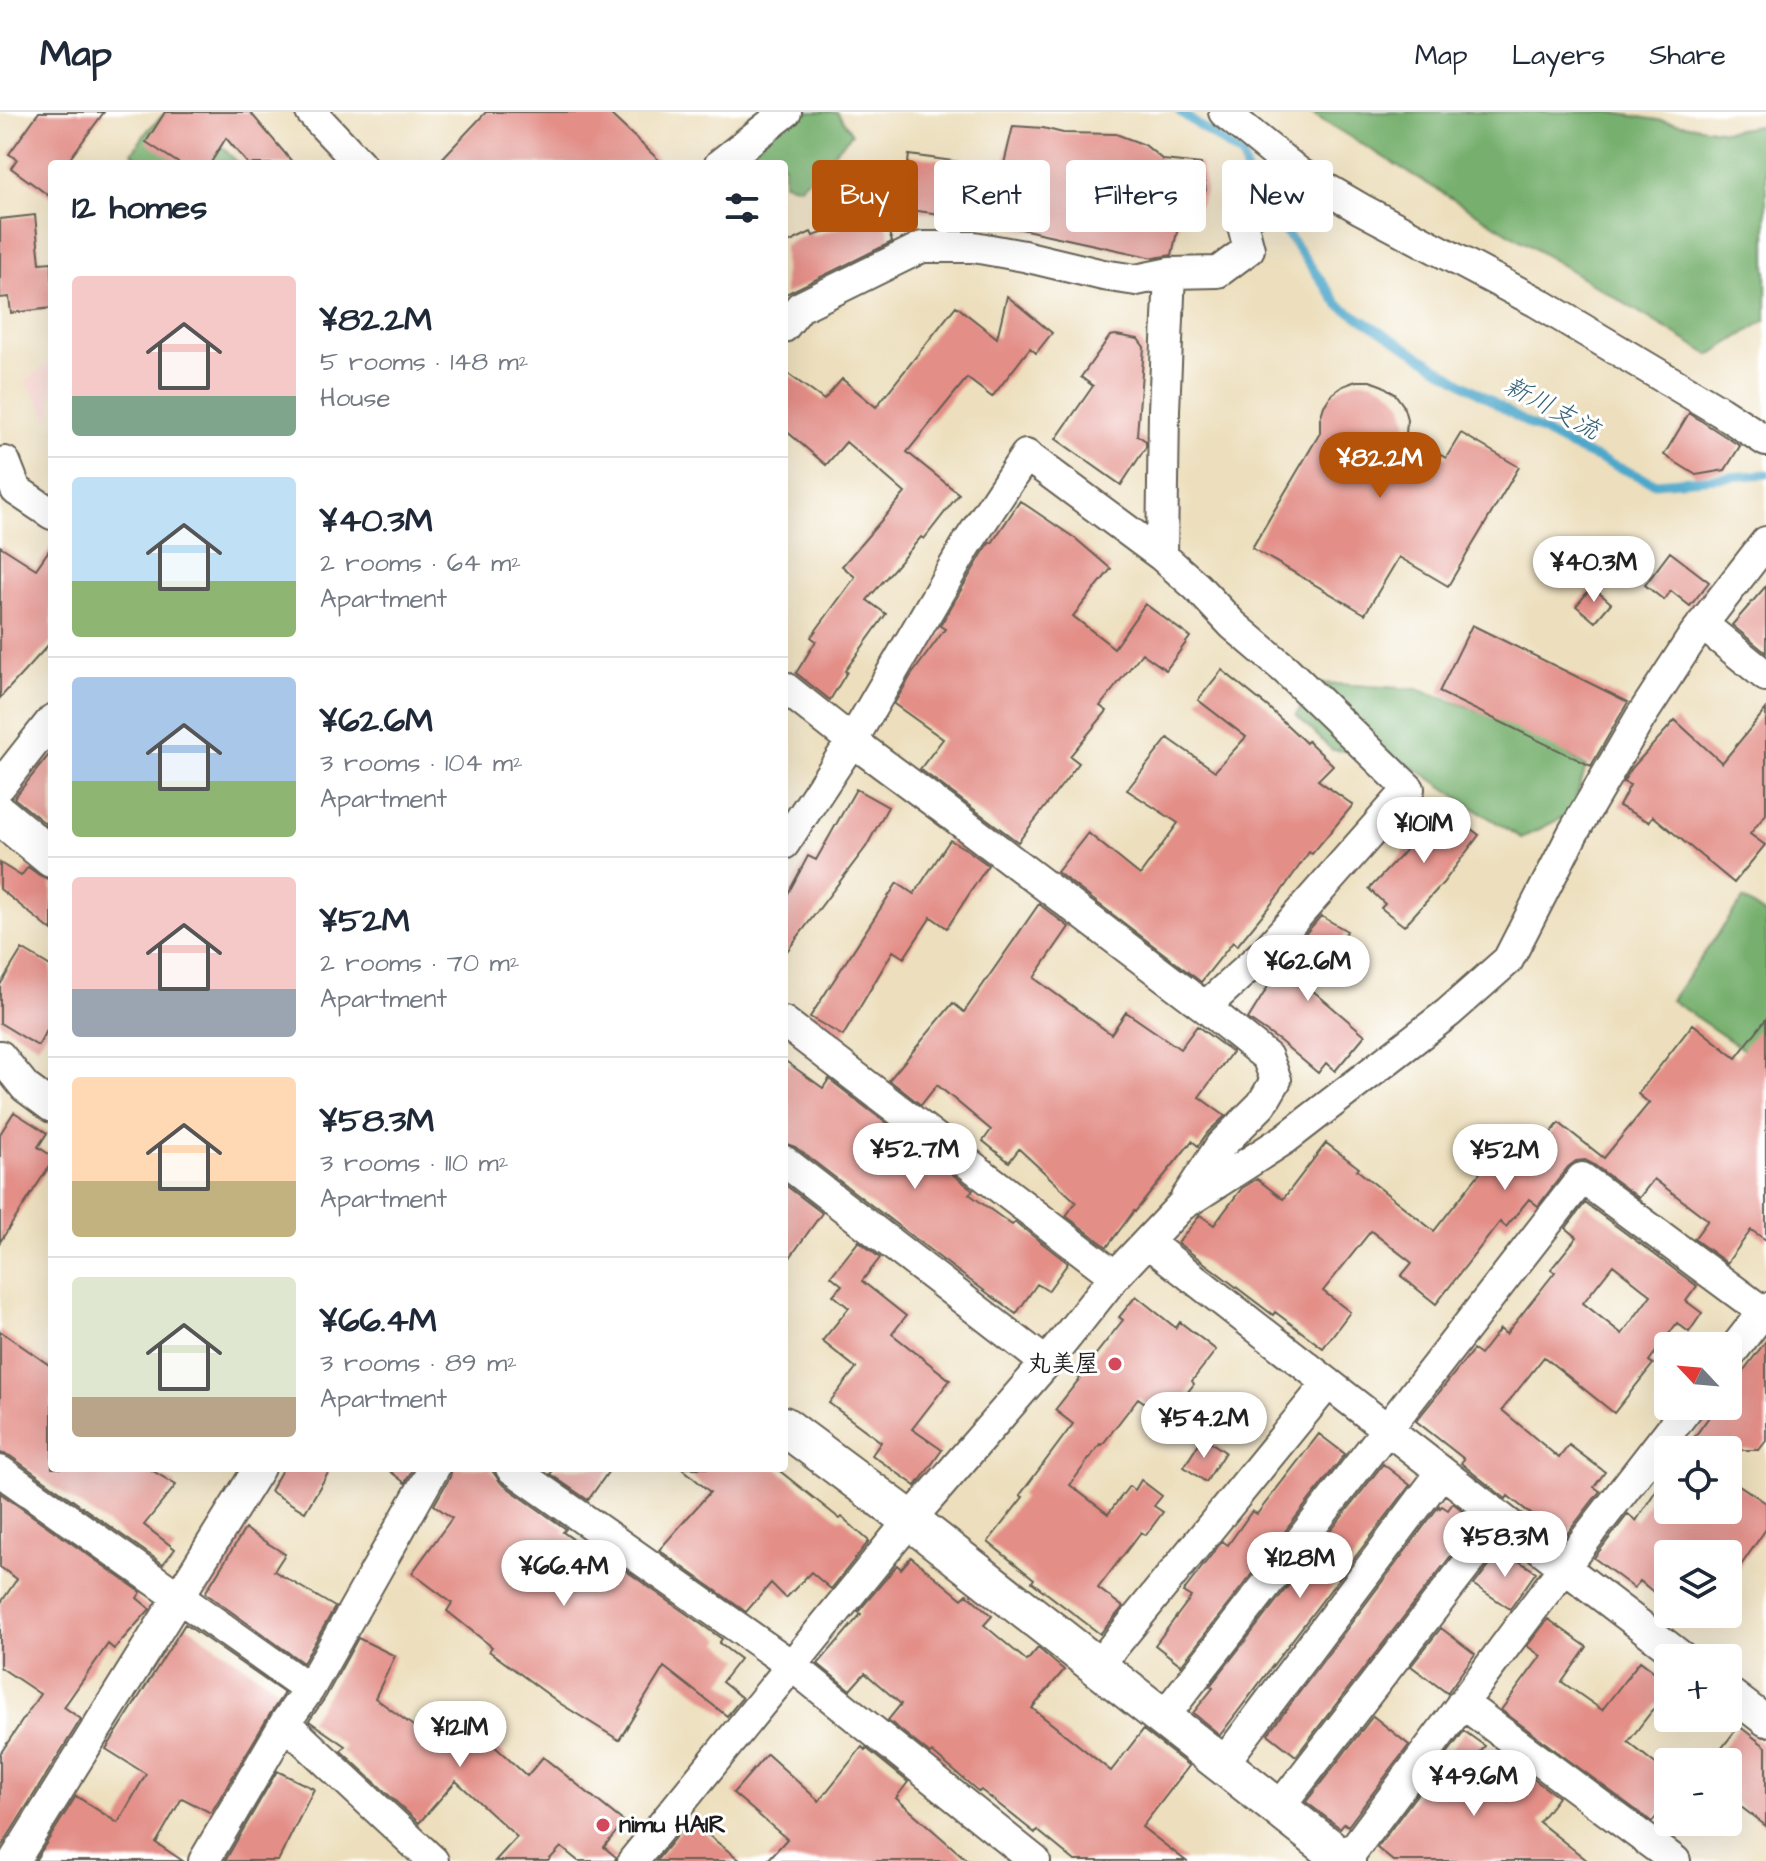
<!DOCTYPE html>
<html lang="en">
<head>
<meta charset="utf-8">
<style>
	body { margin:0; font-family:"Architects Daughter","Klee One",sans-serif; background:#f2f2f3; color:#1f2937; height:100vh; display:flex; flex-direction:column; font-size:30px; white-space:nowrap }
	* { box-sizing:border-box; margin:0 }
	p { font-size:26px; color:#747a83 }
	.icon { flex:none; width:44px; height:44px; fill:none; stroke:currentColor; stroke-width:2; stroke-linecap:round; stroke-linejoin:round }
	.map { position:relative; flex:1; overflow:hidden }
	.panel { position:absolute; left:48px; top:48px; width:740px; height:1312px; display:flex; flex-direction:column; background:#fff; border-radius:8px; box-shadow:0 8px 32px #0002 }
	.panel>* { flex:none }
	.hud { position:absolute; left:812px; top:48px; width:760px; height:72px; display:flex; gap:16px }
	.needle { width:52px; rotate:296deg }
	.controls { position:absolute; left:1654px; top:1220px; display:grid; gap:16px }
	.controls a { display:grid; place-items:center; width:88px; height:88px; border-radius:8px; background:#fff; box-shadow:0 8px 32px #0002; font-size:40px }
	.price { position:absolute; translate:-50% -68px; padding:0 18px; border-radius:28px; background:#fff; color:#222; font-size:26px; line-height:52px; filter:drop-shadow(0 2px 4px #0008) }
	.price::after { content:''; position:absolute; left:50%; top:48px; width:24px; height:18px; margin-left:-12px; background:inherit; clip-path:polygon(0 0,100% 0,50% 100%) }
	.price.selected { background:#b45309; color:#fff }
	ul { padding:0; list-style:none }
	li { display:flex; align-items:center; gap:24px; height:200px; padding:0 24px }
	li+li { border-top:2px solid #e0e1e3 }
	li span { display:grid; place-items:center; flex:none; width:224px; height:160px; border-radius:8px; color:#555 }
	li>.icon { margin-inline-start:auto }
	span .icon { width:96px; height:96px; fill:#fffc; stroke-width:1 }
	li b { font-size:34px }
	h2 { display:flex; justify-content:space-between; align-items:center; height:96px; padding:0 24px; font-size:34px }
	.pill { padding:0 28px; border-radius:8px; background:#fff; box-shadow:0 8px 32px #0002; font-size:28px; line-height:72px }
	.pill.selected { background:#b45309; color:#fff }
	header { display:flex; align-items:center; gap:48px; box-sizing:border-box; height:112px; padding:0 40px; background:#fff; border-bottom:2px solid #e0e1e3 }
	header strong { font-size:38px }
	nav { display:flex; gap:44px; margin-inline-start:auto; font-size:28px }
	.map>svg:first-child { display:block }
</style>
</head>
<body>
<header>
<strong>Map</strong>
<nav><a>Map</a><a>Layers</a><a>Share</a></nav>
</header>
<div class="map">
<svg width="1766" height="1749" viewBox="0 0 1766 1749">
	<rect width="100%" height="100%" fill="#fff"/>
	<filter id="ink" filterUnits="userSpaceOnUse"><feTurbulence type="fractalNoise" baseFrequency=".0125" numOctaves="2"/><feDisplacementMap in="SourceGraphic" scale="16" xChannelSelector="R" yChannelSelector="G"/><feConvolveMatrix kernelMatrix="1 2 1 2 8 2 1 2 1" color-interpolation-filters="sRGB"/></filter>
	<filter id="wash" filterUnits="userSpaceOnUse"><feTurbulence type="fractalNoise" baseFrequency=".006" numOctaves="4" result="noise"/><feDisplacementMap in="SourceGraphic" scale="32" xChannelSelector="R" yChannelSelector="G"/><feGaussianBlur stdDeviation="1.8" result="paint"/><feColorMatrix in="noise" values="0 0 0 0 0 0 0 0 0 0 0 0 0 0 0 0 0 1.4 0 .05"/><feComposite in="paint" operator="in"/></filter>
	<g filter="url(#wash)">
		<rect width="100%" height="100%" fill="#eddfbd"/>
		<path fill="#f7d0cb" d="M 52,250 L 52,310 L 25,269 Z"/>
		<path fill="#77b06e" stroke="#4a6645" stroke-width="2" d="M 166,0 L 188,0 L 239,52 L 143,52 L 132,41 L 148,18 Z
			M 754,0 L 837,0 L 852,22 L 800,75 L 784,71 L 784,52 L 692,52 Z
			M 1309,0 L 1609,0 L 1725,19 L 1766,13 L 1766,208 L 1710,243 Z
			M 1319,571 L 1417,577 L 1535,618 L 1586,655 L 1571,701 L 1522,726 L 1481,701 L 1418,658 L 1386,641 L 1332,638 L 1296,603 Z
			M 1743,787 L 1766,803 L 1766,953 L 1671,888 Z"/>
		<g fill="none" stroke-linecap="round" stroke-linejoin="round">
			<path stroke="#4da7ca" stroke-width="9" d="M 1180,0 L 1243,45 L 1246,58
				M 1280,112 L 1339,193 L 1523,309 L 1571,335 L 1655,371 L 1766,362"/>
		</g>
		<g id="blocks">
			<path fill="#e38e87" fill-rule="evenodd" d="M 39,0 L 104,0 L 66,52 L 52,52 L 52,86 L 11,56 L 17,47 L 9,42 Z
				M 165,0 L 250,0 L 294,52 L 248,52 L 226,26 L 210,52 L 180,52 L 146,30 Z
				M 486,0 L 608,0 L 663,52 L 437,52 Z
				M 1013,14 L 1043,16 L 1063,21 L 1116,22 L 1145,33 L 1163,48 L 1201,52 L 1206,78 L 1194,107 L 1180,106 L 1172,143 L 1154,146 L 971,106 L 902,97 L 909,43 L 1003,56 Z
				M 883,102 L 892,130 L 784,183 L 784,133 L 811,120 L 813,124 Z
				M 35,103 L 40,151 L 52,150 L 52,196 L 11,201 L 9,185 L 0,186 L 0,107 Z
				M 1007,184 L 1052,221 L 1036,241 L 1030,236 L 992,285 L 967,266 L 907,340 L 959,382 L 924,427 L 921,425 L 867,488 L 886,502 L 845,559 L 847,560 L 830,588 L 796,561 L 816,529 L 811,525 L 855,465 L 842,454 L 905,381 L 846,330 L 826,353 L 784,317 L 784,259 L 824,288 L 842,267 L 876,295 L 956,194 L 997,226 Z
				M 1116,223 L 1138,227 L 1144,235 L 1137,323 L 1146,329 L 1146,335 L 1121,373 L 1056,327 L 1093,274 L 1081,265 L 1110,224 Z
				M 1356,269 L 1370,269 L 1383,274 L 1395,282 L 1403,293 L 1407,307 L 1406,323 L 1446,346 L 1461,321 L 1519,355 L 1448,474 L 1399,445 L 1365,502 L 1252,436 L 1320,321 L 1320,307 L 1324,294 L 1332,282 L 1343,274 Z
				M 1689,301 L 1740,334 L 1725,358 L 1696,363 L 1664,343 Z
				M 1020,389 L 1076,427 L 1111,457 L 1073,504 L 1114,536 L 1145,492 L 1190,525 L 1166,558 L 1142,541 L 1100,594 L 1107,599 L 1070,644 L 1079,651 L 1018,730 L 920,657 L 943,627 L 894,592 L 910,565 L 945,517 L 940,514 L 982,442 L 990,430 L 992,431 Z
				M 0,434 L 36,457 L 52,434 L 52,529 L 0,586 Z
				M 1670,440 L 1709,470 L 1690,494 L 1671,479 L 1664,488 L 1645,473 Z
				M 1766,474 L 1766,541 L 1732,513 Z
				M 1592,475 L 1611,491 L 1595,510 L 1576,494 Z
				M 1472,513 L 1628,590 L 1591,654 L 1439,580 Z
				M 1222,558 L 1268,595 L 1306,631 L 1308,629 L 1333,653 L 1318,668 L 1353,693 L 1312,742 L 1309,740 L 1281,780 L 1237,834 L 1233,830 L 1201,870 L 1057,760 L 1088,721 L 1140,763 L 1178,711 L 1127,678 L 1168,626 L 1215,659 L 1246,625 L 1198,588 Z
				M 1766,597 L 1766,702 L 1750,722 L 1765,733 L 1734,771 L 1653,704 L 1649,710 L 1619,694 L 1630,673 L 1623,670 L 1632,656 L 1675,608 L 1722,651 Z
				M 52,639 L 52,717 L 14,686 Z
				M 856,677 L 888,695 L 866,735 L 784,843 L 784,789 L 808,744 L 816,748 Z
				M 1440,693 L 1479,723 L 1443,771 L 1404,814 L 1381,796 L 1385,792 L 1369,777 L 1401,743 Z
				M 950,728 L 969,739 L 988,753 L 947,816 L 931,805 L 904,846 L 893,839 L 843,924 L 810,905 L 897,771 L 914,782 Z
				M 0,751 L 21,764 L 28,755 L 39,763 L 52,769 L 52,819 L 0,777 Z
				M 1039,792 L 1069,815 L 1034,866 L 1111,922 L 1126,900 L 1180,937 L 1197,914 L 1232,940 L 1199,985 L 1225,1004 L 1208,1020 L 1198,1034 L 1192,1029 L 1135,1100 L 1134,1099 L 1107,1135 L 1066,1104 L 1076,1090 L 1019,1037 L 1009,1050 L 983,1029 L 991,1018 L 937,973 L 921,993 L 889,968 L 953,891 L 964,900 Z
				M 1321,804 L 1347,819 L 1312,878 L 1365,923 L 1335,959 L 1326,951 L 1318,961 L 1280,929 L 1248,907 L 1290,839 Z
				M 22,837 L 52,855 L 52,910 L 38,934 L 0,911 L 0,873 Z
				M 1766,907 L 1766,1128 L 1751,1118 L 1727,1151 L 1694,1127 L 1708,1108 L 1654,1067 L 1639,1086 L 1593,1052 L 1585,1048 L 1576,1049 L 1568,1055 L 1538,1094 L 1529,1087 L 1506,1115 L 1500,1110 L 1436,1192 L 1401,1164 L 1412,1151 L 1371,1119 L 1323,1179 L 1350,1200 L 1323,1236 L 1275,1200 L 1273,1203 L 1178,1131 L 1200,1103 L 1214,1113 L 1242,1076 L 1257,1067 L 1283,1087 L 1326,1031 L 1359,1056 L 1357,1058 L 1434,1119 L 1502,1033 L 1527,1052 L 1559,1011 L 1604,1046 L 1649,991 L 1638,982 L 1693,912 L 1736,946 Z
				M 784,948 L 823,976 L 829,967 L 973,1078 L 969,1082 L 1012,1113 L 1015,1110 L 1068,1151 L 1048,1179 L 1037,1172 L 1016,1202 L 956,1158 L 795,1035 L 784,1031 Z
				M 14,1000 L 47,1021 L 38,1035 L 52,1044 L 52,1050 L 0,1130 L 0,1022 Z
				M 784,1072 L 822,1101 L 784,1154 Z
				M 1585,1091 L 1697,1174 L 1686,1189 L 1702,1201 L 1689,1220 L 1677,1211 L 1649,1249 L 1653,1252 L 1614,1301 L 1544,1245 L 1502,1298 L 1559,1346 L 1569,1333 L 1605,1360 L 1594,1375 L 1600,1379 L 1563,1427 L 1508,1384 L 1506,1387 L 1473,1361 L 1461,1351 L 1464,1347 L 1416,1309 L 1473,1238 L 1480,1243 L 1500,1217 L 1506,1222 L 1555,1160 L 1551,1157 L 1577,1125 L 1566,1116 ZM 1613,1153 L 1651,1183 L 1622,1222 L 1583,1191 Z
				M 859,1129 L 880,1146 L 862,1169 L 906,1204 L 892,1222 L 950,1268 L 912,1317 L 942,1338 L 916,1374 L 872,1343 L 881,1330 L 829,1291 L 856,1256 L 822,1229 L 849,1196 L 833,1183 L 842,1173 L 831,1164 Z
				M 1136,1184 L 1176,1216 L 1180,1210 L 1216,1238 L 1192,1269 L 1194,1272 L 1180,1290 L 1171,1283 L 1158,1300 L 1138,1286 L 1102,1333 L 1100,1332 L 1070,1373 L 1108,1402 L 1129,1374 L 1135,1378 L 1141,1368 L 1162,1384 L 1154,1394 L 1163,1400 L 1146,1423 L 1141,1420 L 1098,1476 L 1123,1495 L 1100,1522 L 1032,1470 L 1034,1467 L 988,1430 L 1023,1385 L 1020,1383 L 1073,1312 L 1055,1298 L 1080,1266 L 1078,1265 L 1123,1208 L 1119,1205 Z
				M 0,1219 L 52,1255 L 52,1356 L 148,1356 L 176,1373 L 144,1413 L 175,1437 L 163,1452 L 10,1344 L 0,1341 Z
				M 1766,1229 L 1766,1329 L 1759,1338 L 1685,1338 L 1717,1294 L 1728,1294 L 1728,1279 Z
				M 1319,1322 L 1345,1342 L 1181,1553 L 1155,1533 L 1191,1485 L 1183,1480 L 1222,1429 L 1228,1433 L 1252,1399 L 1257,1402 Z
				M 1203,1325 L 1225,1340 L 1206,1370 L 1184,1355 Z
				M 1383,1352 L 1410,1373 L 1220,1623 L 1193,1601 L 1213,1576 L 1210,1574 Z
				M 283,1356 L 331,1356 L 305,1400 L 270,1379 Z
				M 386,1356 L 413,1356 L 405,1371 Z
				M 452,1356 L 490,1356 L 501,1371 L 566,1417 L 563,1420 L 612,1455 L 615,1451 L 722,1527 L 719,1531 L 740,1547 L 722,1570 L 742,1586 L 727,1604 L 664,1555 L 619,1628 L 561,1592 L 489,1539 L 492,1535 L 447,1499 L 452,1491 L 412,1461 L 452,1406 L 434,1393 L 450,1365 Z
				M 555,1356 L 611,1356 L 588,1388 L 550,1362 Z
				M 682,1356 L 776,1356 L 840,1407 L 842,1405 L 869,1429 L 831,1477 L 811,1460 L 786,1486 L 771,1471 L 746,1500 L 659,1438 L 710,1380 Z
				M 1668,1360 L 1668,1398 L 1728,1398 L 1728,1383 L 1736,1371 L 1766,1391 L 1766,1417 L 1728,1472 L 1728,1442 L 1668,1442 L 1668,1492 L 1640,1469 L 1634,1476 L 1594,1446 L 1628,1402 L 1636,1409 Z
				M 0,1381 L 141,1480 L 137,1486 L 150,1497 L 114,1537 L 108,1532 L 64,1595 L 81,1607 L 0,1737 L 0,1642 L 40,1582 L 0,1555 L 0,1492 L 17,1467 L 0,1455 Z
				M 1453,1391 L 1477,1410 L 1296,1644 L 1268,1622 L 1439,1394 L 1440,1396 L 1442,1394 L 1448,1398 Z
				M 245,1417 L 285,1442 L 274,1459 L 335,1495 L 303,1551 L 205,1481 Z
				M 1501,1438 L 1536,1460 L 1510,1497 L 1474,1473 Z
				M 911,1445 L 962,1487 L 967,1482 L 992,1504 L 984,1513 L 1027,1549 L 1038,1536 L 1064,1558 L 1032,1596 L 1111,1659 L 1143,1618 L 1189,1654 L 1142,1715 L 1186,1749 L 1075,1749 L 1037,1718 L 1035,1721 L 981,1678 L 979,1680 L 932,1640 L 930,1642 L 888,1608 L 901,1592 L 865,1561 L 850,1578 L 818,1552 L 861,1502 L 858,1500 L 897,1453 L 901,1457 Z
				M 1548,1507 L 1587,1535 L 1562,1570 L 1602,1598 L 1640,1549 L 1668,1570 L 1668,1578 L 1628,1630 L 1668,1662 L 1668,1690 L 1652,1710 L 1501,1598 L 1541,1544 L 1527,1534 Z
				M 185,1512 L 284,1581 L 270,1602 L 211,1701 L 182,1686 L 156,1731 L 183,1749 L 35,1749 L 76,1684 L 118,1711 L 146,1662 L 106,1637 Z
				M 1441,1516 L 1475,1542 L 1447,1581 L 1411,1554 Z
				M 358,1526 L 395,1544 L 375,1586 L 438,1632 L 465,1603 L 494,1629 L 491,1631 L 527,1664 L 543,1645 L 624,1710 L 604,1735 L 616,1745 L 615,1749 L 578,1749 L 561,1735 L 548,1749 L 495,1749 L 517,1725 L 456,1669 L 419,1711 L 341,1639 L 345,1634 L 309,1609 L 325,1586 Z
				M 1373,1604 L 1409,1633 L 1348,1714 L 1344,1711 L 1340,1716 L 1306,1690 Z
				M 1739,1614 L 1766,1635 L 1766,1714 L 1728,1685 L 1728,1650 L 1711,1650 Z
				M 1464,1619 L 1485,1634 L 1470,1654 L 1516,1687 L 1532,1666 L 1558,1685 L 1539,1710 L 1588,1749 L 1393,1749 L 1377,1736 Z
				M 862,1635 L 865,1638 L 866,1636 L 908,1670 L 896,1686 L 968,1749 L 767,1749 L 787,1727 L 733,1681 L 767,1642 L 819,1689 Z
				M 277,1659 L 314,1677 L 278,1749 L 225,1749 Z
				M 689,1708 L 741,1749 L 656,1749 Z"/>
		</g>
	</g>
	<g filter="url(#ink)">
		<use href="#blocks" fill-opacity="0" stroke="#656054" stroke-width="2"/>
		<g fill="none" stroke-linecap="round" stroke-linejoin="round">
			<g stroke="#656054" stroke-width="34">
				<path id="minor" d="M 311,0 L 360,52
					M 1224,0 L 1299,61 L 1361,97 L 1537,190 L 1720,299 L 1766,329
					M 720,52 L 786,0
					M 784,215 L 800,195 L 922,135 L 974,135 L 1024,144 L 1103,163 L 1136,168 L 1170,161 L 1218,160 L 1249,137 L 1242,110 L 1299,61
					M 5,350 L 16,378 L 52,402
					M 1162,444 L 1197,475 L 1233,513 L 1286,558 L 1409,677 L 1266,839 L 1205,895
					M 1702,512 L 1766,564
					M 784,575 L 852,629 L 948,700 L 1205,895 L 1267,945 L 1276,968 L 1262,992 L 1221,1033 L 1186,1086
					M 0,674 L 52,608
					M 784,732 L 852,629 L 967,432 L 1026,343 L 1162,444 L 1164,298 L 1170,161
					M 784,910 L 1115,1164
					M 0,944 L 25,975 L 52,995
					M 784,1049 L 1046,1251
					M 1147,1130 L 1564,1455 L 1683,1546
					M 1728,1245 L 1766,1196
					M 511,1356 L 791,1553 L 1035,1749
					M 0,1359 L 309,1577
					M 1096,1556 L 1328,1271
					M 1728,1580 L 1766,1609
					M 1462,1591 L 1675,1749
					M 1162,1607 L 1582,1066 L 1766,1202
					M 285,1611 L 433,1749
					M 1222,1653 L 1442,1360
					M 1278,1697 L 1502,1407
					M 14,1749 L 259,1356
					M 204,1749 L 285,1611 L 309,1577 L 434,1356
					M 633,1749 L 910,1408 L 1046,1251 L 1115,1164 L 1181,1094 L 1285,1027 L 1448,901 L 1508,848 L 1573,721 L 1640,606 L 1694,523 L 1766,430
					M 1345,1749 L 1564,1455 L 1689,1294"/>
			</g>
			<g stroke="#656054" stroke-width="42">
				<path id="tertiary" d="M 0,703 L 52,746
					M 784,1314 L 910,1408 L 1346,1749"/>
			</g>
			<use href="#minor" stroke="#fff" stroke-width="30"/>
			<use href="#tertiary" stroke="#fff" stroke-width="38"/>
		</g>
	</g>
	<g fill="#d1495b" stroke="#fff" stroke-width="3">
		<circle cx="1115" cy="1252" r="8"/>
		<circle cx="603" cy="1713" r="8"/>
	</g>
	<g text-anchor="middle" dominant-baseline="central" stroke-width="6" stroke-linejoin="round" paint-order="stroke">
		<g font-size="24" font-weight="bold" fill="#1c1c1c" stroke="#fff" text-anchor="end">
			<text x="1099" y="1252">丸美屋</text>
			<text x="619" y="1713" text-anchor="start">nimu HAIR</text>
		</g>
		<g font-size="26" font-style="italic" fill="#346273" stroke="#fff">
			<text transform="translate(1552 296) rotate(28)">新川支流</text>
		</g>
	</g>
</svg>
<div class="controls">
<a><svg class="needle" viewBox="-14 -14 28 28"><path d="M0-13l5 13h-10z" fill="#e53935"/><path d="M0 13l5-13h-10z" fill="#747a83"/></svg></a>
<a><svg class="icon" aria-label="locate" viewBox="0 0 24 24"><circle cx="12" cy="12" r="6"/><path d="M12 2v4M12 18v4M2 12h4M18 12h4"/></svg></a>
<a><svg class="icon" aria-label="layers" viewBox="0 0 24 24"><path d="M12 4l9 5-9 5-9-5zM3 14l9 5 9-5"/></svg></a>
<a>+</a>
<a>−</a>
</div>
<b class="price selected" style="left:1380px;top:388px">¥82.2M</b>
<b class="price" style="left:1594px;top:492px">¥40.3M</b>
<b class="price" style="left:1424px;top:753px">¥101M</b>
<b class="price" style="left:1308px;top:891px">¥62.6M</b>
<b class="price" style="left:915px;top:1079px">¥52.7M</b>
<b class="price" style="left:1505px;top:1080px">¥52M</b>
<b class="price" style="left:1204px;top:1348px">¥54.2M</b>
<b class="price" style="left:1505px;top:1467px">¥58.3M</b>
<b class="price" style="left:1300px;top:1488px">¥128M</b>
<b class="price" style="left:564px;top:1496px">¥66.4M</b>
<b class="price" style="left:460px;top:1657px">¥121M</b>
<b class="price" style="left:1474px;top:1706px">¥49.6M</b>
<div class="hud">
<a class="pill selected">Buy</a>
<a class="pill">Rent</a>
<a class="pill">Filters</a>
<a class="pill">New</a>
</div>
<section class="panel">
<h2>12 homes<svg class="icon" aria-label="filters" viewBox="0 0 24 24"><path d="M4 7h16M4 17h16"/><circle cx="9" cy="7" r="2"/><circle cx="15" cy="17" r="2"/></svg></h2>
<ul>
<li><span style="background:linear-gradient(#f6c9c9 75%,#7fa58c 0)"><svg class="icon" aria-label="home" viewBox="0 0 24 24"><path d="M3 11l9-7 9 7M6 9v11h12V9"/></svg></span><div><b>¥82.2M</b><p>5 rooms · 148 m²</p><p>House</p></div></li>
<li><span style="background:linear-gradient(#bfe0f5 65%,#8fb573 0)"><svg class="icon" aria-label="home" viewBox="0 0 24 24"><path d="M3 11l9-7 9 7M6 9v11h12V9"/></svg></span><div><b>¥40.3M</b><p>2 rooms · 64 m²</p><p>Apartment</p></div></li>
<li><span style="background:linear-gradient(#a9c7e8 65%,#8fb573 0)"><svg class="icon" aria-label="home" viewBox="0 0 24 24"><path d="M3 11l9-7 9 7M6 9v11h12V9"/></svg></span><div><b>¥62.6M</b><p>3 rooms · 104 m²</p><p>Apartment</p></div></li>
<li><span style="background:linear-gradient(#f6c9c9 70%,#9aa5b1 0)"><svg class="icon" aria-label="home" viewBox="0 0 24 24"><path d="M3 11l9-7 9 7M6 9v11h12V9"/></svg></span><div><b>¥52M</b><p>2 rooms · 70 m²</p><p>Apartment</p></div></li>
<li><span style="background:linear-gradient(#ffd9b3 65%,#c2b280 0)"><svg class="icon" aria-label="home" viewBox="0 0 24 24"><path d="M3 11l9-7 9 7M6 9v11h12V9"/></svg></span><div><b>¥58.3M</b><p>3 rooms · 110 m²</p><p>Apartment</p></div></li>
<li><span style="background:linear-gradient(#dfe7d0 75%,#b9a48a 0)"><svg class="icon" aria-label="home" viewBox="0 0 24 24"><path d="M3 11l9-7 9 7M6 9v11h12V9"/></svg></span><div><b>¥66.4M</b><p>3 rooms · 89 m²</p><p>Apartment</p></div></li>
</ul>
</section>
</div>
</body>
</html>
